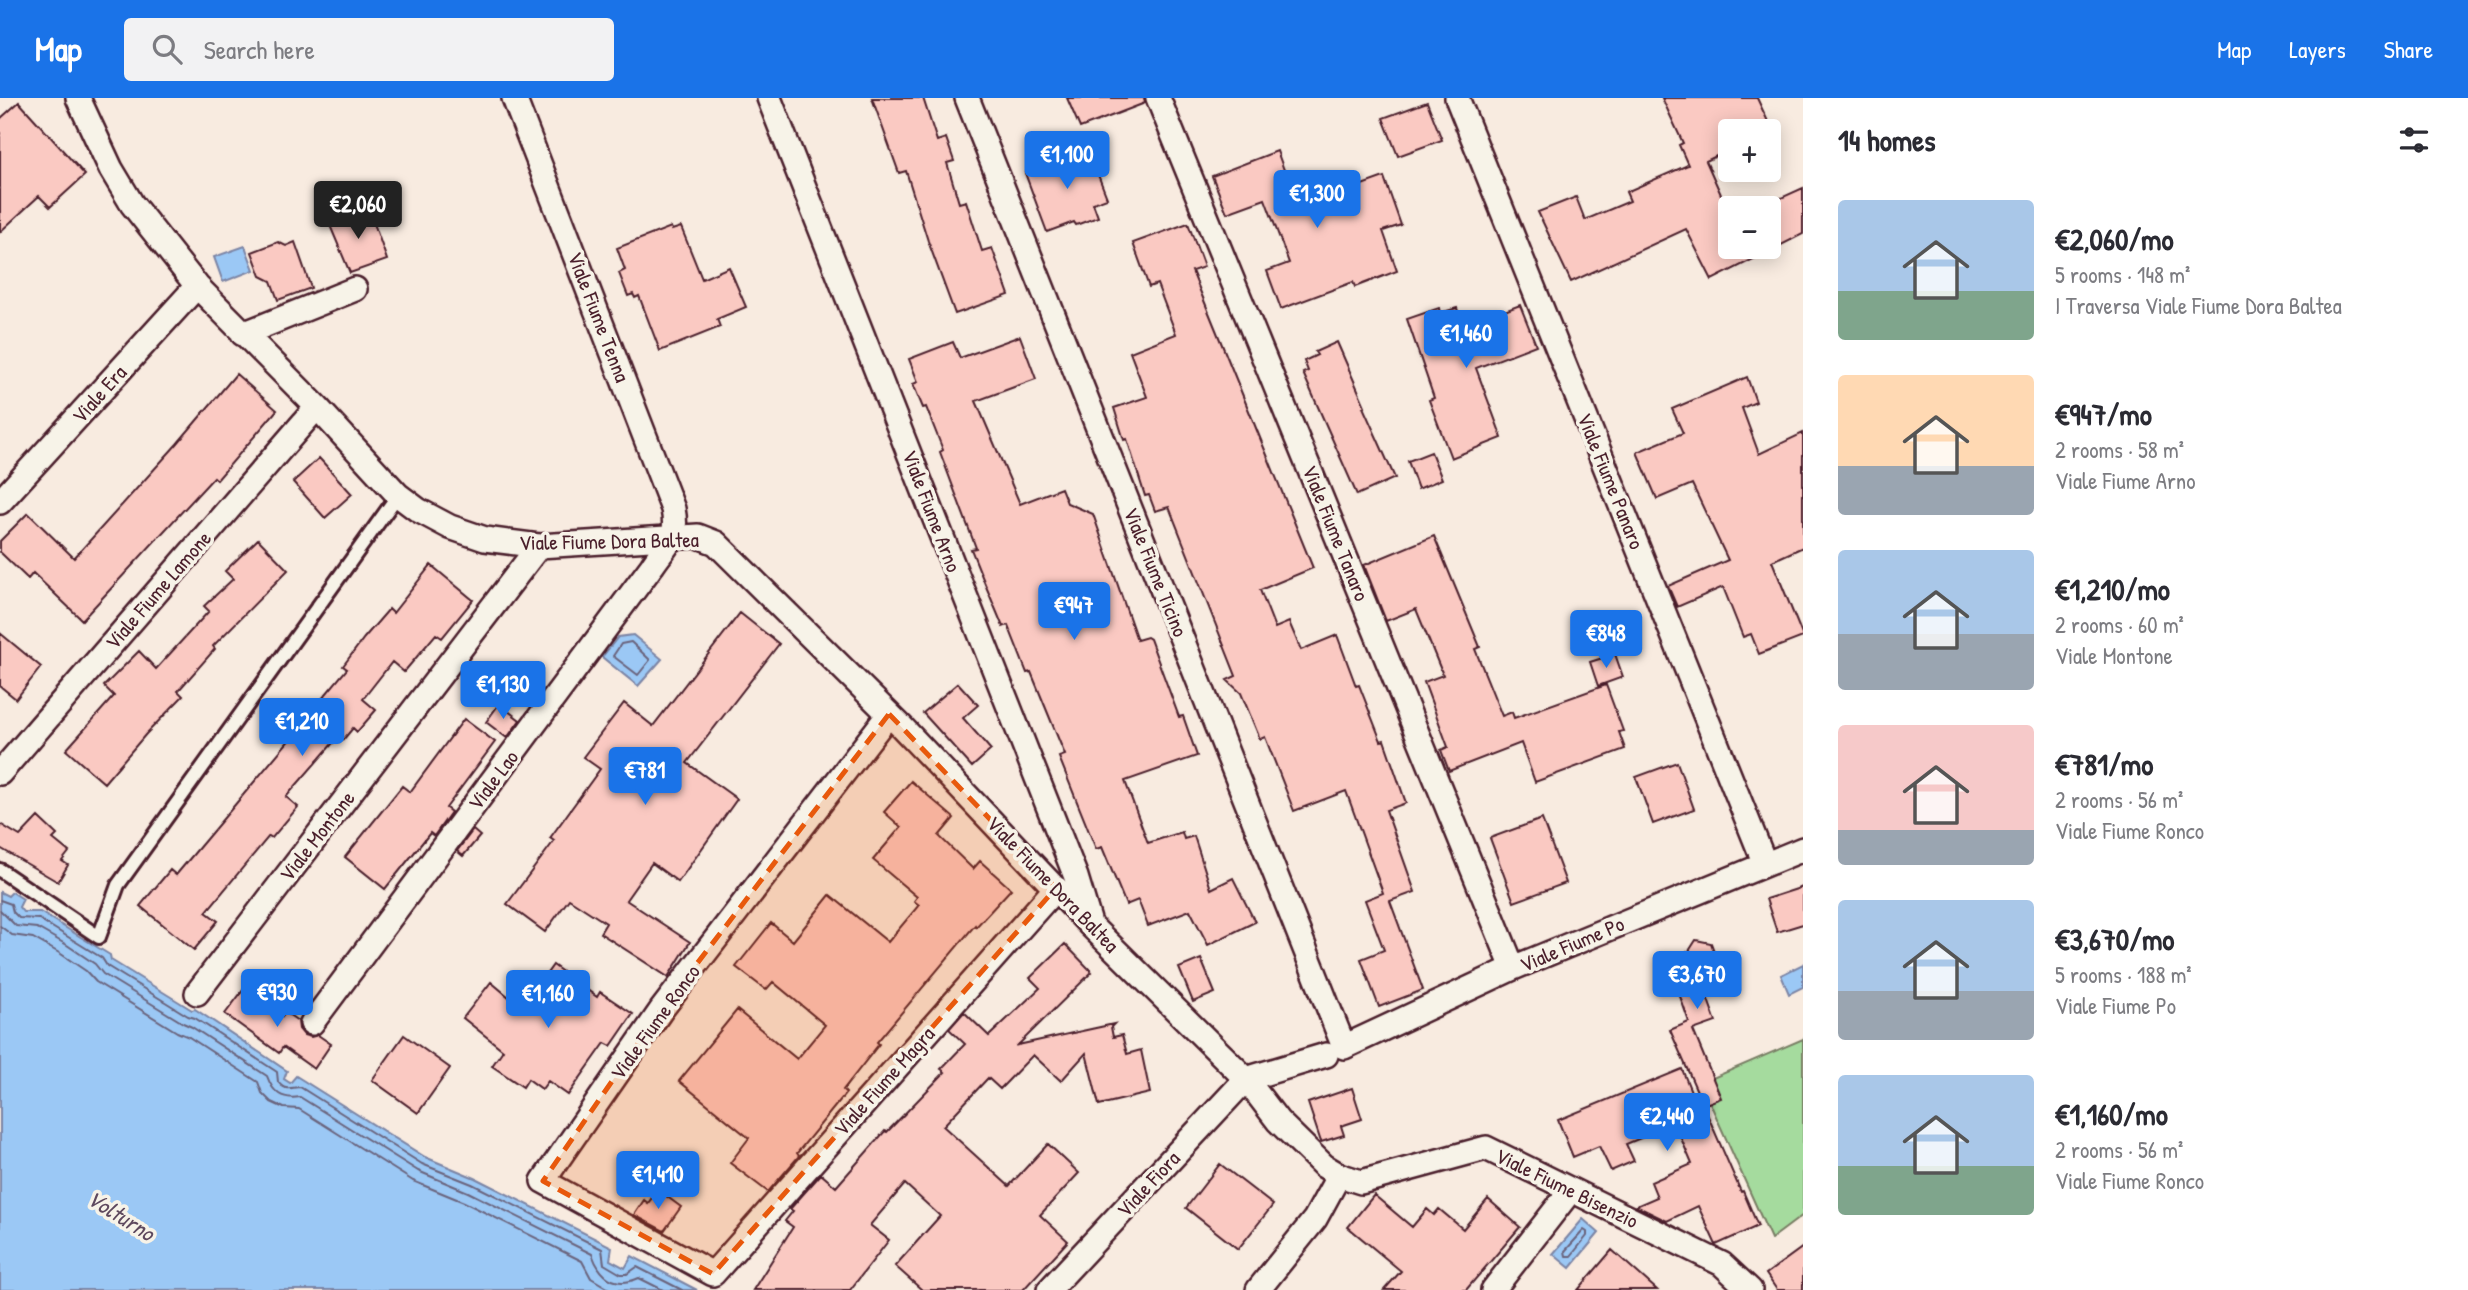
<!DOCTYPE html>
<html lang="en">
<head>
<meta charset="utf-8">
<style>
	body { margin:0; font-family:"Patrick Hand",sans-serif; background:#f2f2f3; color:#2b2b33; height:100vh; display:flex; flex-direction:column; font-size:26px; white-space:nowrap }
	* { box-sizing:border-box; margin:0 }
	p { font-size:23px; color:#7c7c81 }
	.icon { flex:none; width:38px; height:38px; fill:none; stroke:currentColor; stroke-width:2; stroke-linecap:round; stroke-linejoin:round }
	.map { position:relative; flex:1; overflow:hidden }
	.details { display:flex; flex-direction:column; background:#fff; width:665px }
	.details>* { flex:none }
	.fabs { position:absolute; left:1718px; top:21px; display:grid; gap:14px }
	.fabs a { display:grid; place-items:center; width:63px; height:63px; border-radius:7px; background:#fff; box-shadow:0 4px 18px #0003; font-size:35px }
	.price { position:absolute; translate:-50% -60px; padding:0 16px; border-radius:7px; background:#1a73e8; color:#fff; font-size:23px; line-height:46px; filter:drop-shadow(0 2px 4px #0008) }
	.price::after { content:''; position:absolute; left:50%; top:42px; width:21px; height:16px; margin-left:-10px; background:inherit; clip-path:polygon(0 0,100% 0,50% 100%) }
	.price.current { background:#222; color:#fff }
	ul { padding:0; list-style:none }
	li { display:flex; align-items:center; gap:21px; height:175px; padding:0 35px }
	li span { display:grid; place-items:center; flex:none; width:196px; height:140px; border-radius:7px; color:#555 }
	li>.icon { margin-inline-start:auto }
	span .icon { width:84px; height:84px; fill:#fffc; stroke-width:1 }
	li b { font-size:30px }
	h2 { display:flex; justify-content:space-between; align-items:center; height:84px; padding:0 35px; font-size:30px }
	header { display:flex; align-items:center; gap:42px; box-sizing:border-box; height:98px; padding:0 35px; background:#1a73e8; color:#fff }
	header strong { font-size:33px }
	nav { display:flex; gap:38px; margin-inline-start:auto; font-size:24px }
	.search { width:490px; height:63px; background:#f2f2f3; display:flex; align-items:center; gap:18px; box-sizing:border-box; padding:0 24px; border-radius:7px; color:#7c7c81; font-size:26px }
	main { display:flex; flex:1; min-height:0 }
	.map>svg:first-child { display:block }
</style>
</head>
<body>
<header>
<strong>Map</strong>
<div class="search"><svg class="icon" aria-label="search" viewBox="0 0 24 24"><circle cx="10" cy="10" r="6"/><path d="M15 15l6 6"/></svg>Search here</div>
<nav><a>Map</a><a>Layers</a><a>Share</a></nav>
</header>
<main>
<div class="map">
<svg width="1803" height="1192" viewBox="0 0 1803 1192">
	<rect width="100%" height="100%" fill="#f8ebe0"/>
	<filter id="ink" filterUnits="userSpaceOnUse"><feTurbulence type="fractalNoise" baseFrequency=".0143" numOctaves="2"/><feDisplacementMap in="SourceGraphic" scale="14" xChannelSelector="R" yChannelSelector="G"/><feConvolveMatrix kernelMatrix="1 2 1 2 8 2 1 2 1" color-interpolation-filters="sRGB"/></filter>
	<g filter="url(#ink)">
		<path fill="#a5db9e" stroke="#787d64" stroke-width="2" d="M 1803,941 L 1803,1117 L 1771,1141 L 1701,985 Z"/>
		<path fill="#9bc8f5" stroke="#7b84a4" stroke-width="2" d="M 245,148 L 254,172 L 223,184 L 214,159 Z
			M 633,537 L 662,561 L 638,588 L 602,559 L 618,539 Z
			M 0,794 L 8,798 L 12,794 L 23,801 L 19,809 L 23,814 L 40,814 L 110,857 L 111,862 L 192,912 L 195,911 L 287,973 L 284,981 L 290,985 L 296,978 L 425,1059 L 475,1080 L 612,1149 L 610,1162 L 625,1170 L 632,1158 L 697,1192 L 0,1192 Z
			M 1803,866 L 1803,889 L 1789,896 L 1781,877 Z
			M 1583,1121 L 1599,1135 L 1570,1170 L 1553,1156 Z"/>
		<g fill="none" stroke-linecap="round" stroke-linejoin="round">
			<path stroke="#6a637c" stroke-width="2" d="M 631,544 L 650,562 L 638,577 L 613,558 L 621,546 Z
				M 0,802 L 11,806 L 13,814 L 19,820 L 39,821 L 102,860 L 107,868 L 188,918 L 195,920 L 277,974 L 278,984 C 286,994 291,989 300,989 L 422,1066 L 472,1086 L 602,1151 L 604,1166 L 621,1176 L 627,1176 L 637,1169 L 682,1192
				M 0,812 L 16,828 L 37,830 L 67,847 L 95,866 L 103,876 L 183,925 L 192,929 L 267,978 C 273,995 282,1002 300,999 L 418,1073 L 468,1094 L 592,1156 C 600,1178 614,1191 639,1180 L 663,1192
				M 0,828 L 12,837 L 33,840 L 61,856 L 86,873 L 96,884 L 177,934 L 189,939 L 258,984 L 262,995 L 271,1004 L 284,1010 L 299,1011 L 413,1083 L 464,1104 L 582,1163 L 591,1180 L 611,1192
				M 1584,1132 L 1587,1134 L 1587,1138 L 1571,1158 L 1566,1158 L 1565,1153 Z"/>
		</g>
		<path fill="#fac9c2" stroke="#4a1f2b" stroke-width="2" d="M 872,0 L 923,0 L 937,43 L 946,40 L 954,63 L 947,65 L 959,105 L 966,103 L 982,153 L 992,150 L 1009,197 L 955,216 L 928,143 L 906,73 L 899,75 Z
			M 1067,0 L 1144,0 L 1145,5 L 1080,30 Z
			M 1662,0 L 1757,0 L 1772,32 L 1731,33 L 1731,51 L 1706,63 L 1731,119 L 1731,149 L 1769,149 L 1769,110 L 1759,110 L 1803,90 L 1803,136 L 1712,182 L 1686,131 L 1571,184 L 1538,114 L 1576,99 L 1585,122 L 1630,103 L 1626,94 L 1688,67 L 1679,47 L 1683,45 Z
			M 19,4 L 85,77 L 50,109 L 39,98 L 0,134 L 0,21 Z
			M 1427,4 L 1442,42 L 1398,58 L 1383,20 Z
			M 1088,51 L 1107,100 L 1093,105 L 1098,119 L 1076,127 L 1074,124 L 1047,134 L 1025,75 Z
			M 1277,53 L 1298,110 L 1384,79 L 1401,127 L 1383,133 L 1397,173 L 1355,189 L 1353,184 L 1281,211 L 1267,173 L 1289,165 L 1265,101 L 1227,115 L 1212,78 Z
			M 350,114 L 371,117 L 387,162 L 350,175 L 329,125 Z
			M 1188,125 L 1204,169 L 1192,173 L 1313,470 L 1260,492 L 1275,530 L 1289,524 L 1301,552 L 1337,537 L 1356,588 L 1359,587 L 1381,643 L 1384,642 L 1406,705 L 1386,712 L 1415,794 L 1390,803 L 1423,892 L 1379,909 L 1361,861 L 1384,852 L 1365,802 L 1383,795 L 1346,693 L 1294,713 L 1265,639 L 1260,641 L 1241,595 L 1227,582 L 1236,578 L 1169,409 L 1155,413 L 1149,397 L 1145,398 L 1127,341 L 1124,342 L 1114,310 L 1147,299 L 1130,254 L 1176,236 L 1157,186 L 1149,189 L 1133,145 Z
			M 671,129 L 672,132 L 681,129 L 702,181 L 729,169 L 746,209 L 717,221 L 720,229 L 660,253 L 639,198 L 635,200 L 633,196 L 628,198 L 619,175 L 625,172 L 617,150 Z
			M 278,144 L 286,148 L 295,144 L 311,190 L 278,202 L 271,183 L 261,178 L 252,154 Z
			M 1520,207 L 1536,247 L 1476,270 L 1502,340 L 1451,360 L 1429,302 L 1434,300 L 1407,221 L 1439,210 L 1440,215 L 1457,210 L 1463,229 Z
			M 1020,238 L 1036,281 L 976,303 L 1020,406 L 1061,390 L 1067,405 L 1093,416 L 1137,542 L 1147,539 L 1150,541 L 1179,619 L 1183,618 L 1197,658 L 1125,683 L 1148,745 L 1182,734 L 1184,741 L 1194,738 L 1211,791 L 1233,780 L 1255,824 L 1208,847 L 1190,812 L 1148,828 L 1138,802 L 1126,807 L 1102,749 L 1096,751 L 1059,659 L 1065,657 L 1031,574 L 1027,575 L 1008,527 L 1003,529 L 985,486 L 971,451 L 976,450 L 940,354 L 943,352 L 926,309 L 923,310 L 913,286 L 918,284 L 909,261 L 953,244 L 960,260 Z
			M 1337,244 L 1365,308 L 1363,309 L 1395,380 L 1357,397 L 1303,275 L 1308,273 L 1304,263 L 1317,257 L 1315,254 Z
			M 236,276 L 277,312 L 217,382 L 214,379 L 82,522 L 33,475 L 28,481 L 0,454 L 0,443 L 28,415 L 74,460 L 177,346 Z
			M 1747,279 L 1756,304 L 1742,310 L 1759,356 L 1803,335 L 1803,449 L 1772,463 L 1803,539 L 1759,556 L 1751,536 L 1743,539 L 1723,489 L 1677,509 L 1668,488 L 1728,462 L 1692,386 L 1657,401 L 1637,354 L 1683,335 L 1672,311 Z
			M 1431,354 L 1442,381 L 1418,391 L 1408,363 Z
			M 319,360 L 352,396 L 325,420 L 293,384 Z
			M 1434,438 L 1480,549 L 1475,551 L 1502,618 L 1512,614 L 1514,620 L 1606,587 L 1623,633 L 1619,634 L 1625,651 L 1535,684 L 1521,645 L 1449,673 L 1441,652 L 1448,649 L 1424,584 L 1443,577 L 1416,511 L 1386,523 L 1364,467 Z
			M 258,441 L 288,472 L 213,548 L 215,551 L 178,593 L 183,598 L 146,636 L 104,685 L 66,652 L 114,598 L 104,588 L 139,553 L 156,571 L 209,513 L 204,508 L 233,481 L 225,473 Z
			M 431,467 L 473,502 L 442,540 L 436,536 L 404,574 L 392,564 L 363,601 L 376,612 L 357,634 L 353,630 L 343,642 L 339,638 L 286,699 L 298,709 L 272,740 L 269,738 L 206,814 L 218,823 L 194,852 L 140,808 L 170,772 L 176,777 L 312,615 L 311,614 L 347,571 L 343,568 L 364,540 L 389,511 L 393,515 Z
			M 740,515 L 779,546 L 687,665 L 737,701 L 678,784 L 652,765 L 626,802 L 690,844 L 668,879 L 600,835 L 606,825 L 569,801 L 545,834 L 507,806 L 554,743 L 550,740 L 600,671 L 583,659 L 624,605 L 653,628 Z
			M 0,535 L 41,569 L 16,601 L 0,588 Z
			M 1615,556 L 1623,579 L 1598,588 L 1590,564 Z
			M 958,585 L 978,607 L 963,620 L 991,652 L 972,669 L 923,615 Z
			M 499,606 L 520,622 L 507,640 L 486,624 Z
			M 464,621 L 495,644 L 446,710 L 451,714 L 434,738 L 430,735 L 385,791 L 345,759 L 402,688 L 410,694 Z
			M 1677,664 L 1694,711 L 1653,726 L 1636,679 Z
			M 911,683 L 954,720 L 939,738 L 973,771 L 980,763 L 1011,791 L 976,829 L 975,827 L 877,944 L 879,946 L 843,992 L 846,995 L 797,1055 L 799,1058 L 768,1094 L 730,1065 L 749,1040 L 679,983 L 737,912 L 797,961 L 825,927 L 773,884 L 766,892 L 736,869 L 771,825 L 793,843 L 830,797 L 888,844 L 919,807 L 914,803 L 917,799 L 873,762 L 901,729 L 884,714 Z
			M 38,719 L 57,737 L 53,741 L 69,754 L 62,763 L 68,767 L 58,784 L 0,750 L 0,726 L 20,738 Z
			M 1542,721 L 1566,785 L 1514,804 L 1490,740 Z
			M 473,732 L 480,738 L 463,758 L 457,753 Z
			M 1803,789 L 1803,826 L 1777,834 L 1766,801 Z
			M 1696,842 L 1711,845 L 1727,889 L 1706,896 L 1716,924 L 1693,932 L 1721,1000 L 1703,1007 L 1670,932 L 1689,924 L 1667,861 L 1689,853 Z
			M 1065,846 L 1092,874 L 1018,947 L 1114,926 L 1111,929 L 1113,939 L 1122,937 L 1127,956 L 1141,952 L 1150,995 L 1099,1007 L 1086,955 L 1061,983 L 1033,957 L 1000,991 L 988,980 L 943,1028 L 1009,1088 L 1048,1046 L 1079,1075 L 1040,1117 L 1068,1143 L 1023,1192 L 922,1192 L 895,1168 L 940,1118 L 905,1086 L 870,1127 L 889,1142 L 850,1192 L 753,1192 L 793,1129 L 785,1123 L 793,1113 L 790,1111 L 821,1076 L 836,1089 L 885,1033 L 887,1034 L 945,974 L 941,971 L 965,946 L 949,931 L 964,914 L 989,938 L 1040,890 L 1030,880 Z
			M 1201,861 L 1215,895 L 1193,904 L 1179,870 Z
			M 553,867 L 597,899 L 600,894 L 633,916 L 611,948 L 605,945 L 568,997 L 548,983 L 542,991 L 528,981 L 523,989 L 492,968 L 503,952 L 463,920 L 491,884 L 522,910 Z
			M 244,891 L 282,918 L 285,914 L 298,923 L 299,931 L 304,937 L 311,939 L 318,937 L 331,946 L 314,971 L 283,949 L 279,955 L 225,916 Z
			M 404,937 L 450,970 L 418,1015 L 372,982 Z
			M 1682,971 L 1702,1021 L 1708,1018 L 1741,1094 L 1743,1093 L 1758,1128 L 1716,1147 L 1698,1108 L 1667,1123 L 1636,1108 L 1657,1099 L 1651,1084 L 1692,1066 L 1675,1026 L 1626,1046 L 1634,1063 L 1611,1073 L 1599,1048 L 1573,1059 L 1558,1022 Z
			M 1352,990 L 1362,1021 L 1341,1028 L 1344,1037 L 1321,1044 L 1308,1005 Z
			M 1220,1066 L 1273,1107 L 1238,1151 L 1186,1110 Z
			M 658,1092 L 681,1109 L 664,1133 L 634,1117 L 644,1102 L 648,1105 Z
			M 1374,1097 L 1412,1129 L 1427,1111 L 1434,1117 L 1439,1111 L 1463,1131 L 1488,1101 L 1520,1129 L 1466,1192 L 1384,1192 L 1401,1173 L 1348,1129 Z
			M 1803,1149 L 1803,1192 L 1777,1192 L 1766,1176 Z
			M 1612,1152 L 1657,1192 L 1578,1192 Z"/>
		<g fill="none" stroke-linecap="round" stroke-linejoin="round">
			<g stroke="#4a1f2b" stroke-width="18">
				<path id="service" d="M 0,772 L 99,839 L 118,787 L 398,397"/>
			</g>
			<g stroke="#4a1f2b" stroke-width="28">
				<path id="minor" d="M 78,0 L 111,71 L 132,106 L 197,188 L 317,309 L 398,397 L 418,412 L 450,429 L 485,441 L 539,448 L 698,438 L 716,445 L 901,628 L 1090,827 L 1246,981 L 1278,1023 L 1324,1068 L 1339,1077 L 1361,1084 L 1486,1050 L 1722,1166 L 1750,1192
					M 769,0 L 1076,779 L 1089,822
					M 967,0 L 1344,949 L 1513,870 L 1803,751
					M 1158,0 L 1513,870
					M 1457,0 L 1765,766
					M 243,236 L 355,191
					M 0,404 L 197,188
					M 889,616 L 662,911 L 543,1083 L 713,1176 L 1056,790
					M 0,675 L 317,309
					M 197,895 L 539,448
					M 312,925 L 652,468 C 667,445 679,441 673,411 L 514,0
					M 1246,981 L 1326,957
					M 1049,1192 L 1246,981
					M 1258,1192 L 1315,1121 L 1339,1077
					M 1493,1192 L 1571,1092"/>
			</g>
			<use href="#service" stroke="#f7f3e8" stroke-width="12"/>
			<use href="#minor" stroke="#f7f3e8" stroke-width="23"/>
		</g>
	</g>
	<path fill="#e8590c" fill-opacity="0.2" stroke="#e8590c" stroke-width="5" stroke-dasharray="14 9" stroke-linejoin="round" d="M 889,616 L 1056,790 L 713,1176 L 543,1083 L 662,911 Z"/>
	<g text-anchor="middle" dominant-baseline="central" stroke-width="7" stroke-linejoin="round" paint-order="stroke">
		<g font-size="21" fill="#4a1f2b" stroke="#f7f3e8">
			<text transform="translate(599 219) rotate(69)">Viale Fiume Tenna</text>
			<text transform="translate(99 296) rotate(-48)">Viale Era</text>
			<text transform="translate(1611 383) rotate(68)">Viale Fiume Panaro</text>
			<text transform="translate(932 413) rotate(69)">Viale Fiume Arno</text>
			<text transform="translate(1336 435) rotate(68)">Viale Fiume Tanaro</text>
			<text transform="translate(609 443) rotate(-1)">Viale Fiume Dora Baltea</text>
			<text transform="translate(1156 474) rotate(68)">Viale Fiume Ticino</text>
			<text transform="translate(158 492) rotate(-49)">Viale Fiume Lamone</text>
			<text transform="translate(493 682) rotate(-53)">Viale Lao</text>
			<text transform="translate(317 738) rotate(-52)">Viale Montone</text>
			<text transform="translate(1053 786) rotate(46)">Viale Fiume Dora Baltea</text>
			<text transform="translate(1572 846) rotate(-23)">Viale Fiume Po</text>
			<text transform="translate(655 924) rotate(-54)">Viale Fiume Ronco</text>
			<text transform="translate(884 983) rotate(-48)">Viale Fiume Magra</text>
			<text transform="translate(1148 1086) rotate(-47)">Viale Fiora</text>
			<text transform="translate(1567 1090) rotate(26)">Viale Fiume Bisenzio</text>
		</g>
		<g font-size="23" font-style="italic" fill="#5e495e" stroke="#f7f3e8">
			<text transform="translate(121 1117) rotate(32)">Volturno</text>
		</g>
	</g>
</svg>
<div class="fabs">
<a>+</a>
<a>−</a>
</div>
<b class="price" style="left:1067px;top:93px">€1,100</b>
<b class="price" style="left:1317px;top:132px">€1,300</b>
<b class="price current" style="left:358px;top:143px">€2,060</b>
<b class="price" style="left:1466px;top:272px">€1,460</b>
<b class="price" style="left:1074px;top:544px">€947</b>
<b class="price" style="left:1606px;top:572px">€848</b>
<b class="price" style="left:503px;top:623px">€1,130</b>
<b class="price" style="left:302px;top:660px">€1,210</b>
<b class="price" style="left:645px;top:709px">€781</b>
<b class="price" style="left:1697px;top:913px">€3,670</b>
<b class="price" style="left:277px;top:931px">€930</b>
<b class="price" style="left:548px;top:932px">€1,160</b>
<b class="price" style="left:1667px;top:1055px">€2,440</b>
<b class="price" style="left:658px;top:1113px">€1,410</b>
</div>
<section class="details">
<h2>14 homes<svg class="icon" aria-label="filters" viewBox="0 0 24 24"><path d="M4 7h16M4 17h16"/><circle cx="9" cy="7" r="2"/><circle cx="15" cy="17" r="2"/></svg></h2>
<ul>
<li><span style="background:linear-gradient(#a9c7e8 65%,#7fa58c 0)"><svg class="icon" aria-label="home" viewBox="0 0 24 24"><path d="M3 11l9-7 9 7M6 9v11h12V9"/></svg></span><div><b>€2,060/mo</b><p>5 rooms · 148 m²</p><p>I Traversa Viale Fiume Dora Baltea</p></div></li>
<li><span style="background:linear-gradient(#ffd9b3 65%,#9aa5b1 0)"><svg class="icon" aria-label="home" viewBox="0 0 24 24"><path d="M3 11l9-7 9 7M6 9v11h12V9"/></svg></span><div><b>€947/mo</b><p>2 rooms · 58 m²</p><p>Viale Fiume Arno</p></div></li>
<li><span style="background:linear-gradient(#a9c7e8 60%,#9aa5b1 0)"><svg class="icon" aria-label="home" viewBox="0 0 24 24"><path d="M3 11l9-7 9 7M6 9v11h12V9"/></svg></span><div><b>€1,210/mo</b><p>2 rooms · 60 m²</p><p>Viale Montone</p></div></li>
<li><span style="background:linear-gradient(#f6c9c9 75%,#9aa5b1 0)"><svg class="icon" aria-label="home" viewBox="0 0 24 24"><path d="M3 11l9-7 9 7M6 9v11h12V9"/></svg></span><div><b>€781/mo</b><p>2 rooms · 56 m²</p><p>Viale Fiume Ronco</p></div></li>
<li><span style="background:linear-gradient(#a9c7e8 65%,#9aa5b1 0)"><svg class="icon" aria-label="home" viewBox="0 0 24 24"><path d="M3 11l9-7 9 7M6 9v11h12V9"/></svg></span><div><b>€3,670/mo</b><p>5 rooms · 188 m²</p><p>Viale Fiume Po</p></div></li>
<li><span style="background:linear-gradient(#a9c7e8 65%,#7fa58c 0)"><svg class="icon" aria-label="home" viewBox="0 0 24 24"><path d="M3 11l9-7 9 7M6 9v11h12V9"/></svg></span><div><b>€1,160/mo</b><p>2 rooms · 56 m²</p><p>Viale Fiume Ronco</p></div></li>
</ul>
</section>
</main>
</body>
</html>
